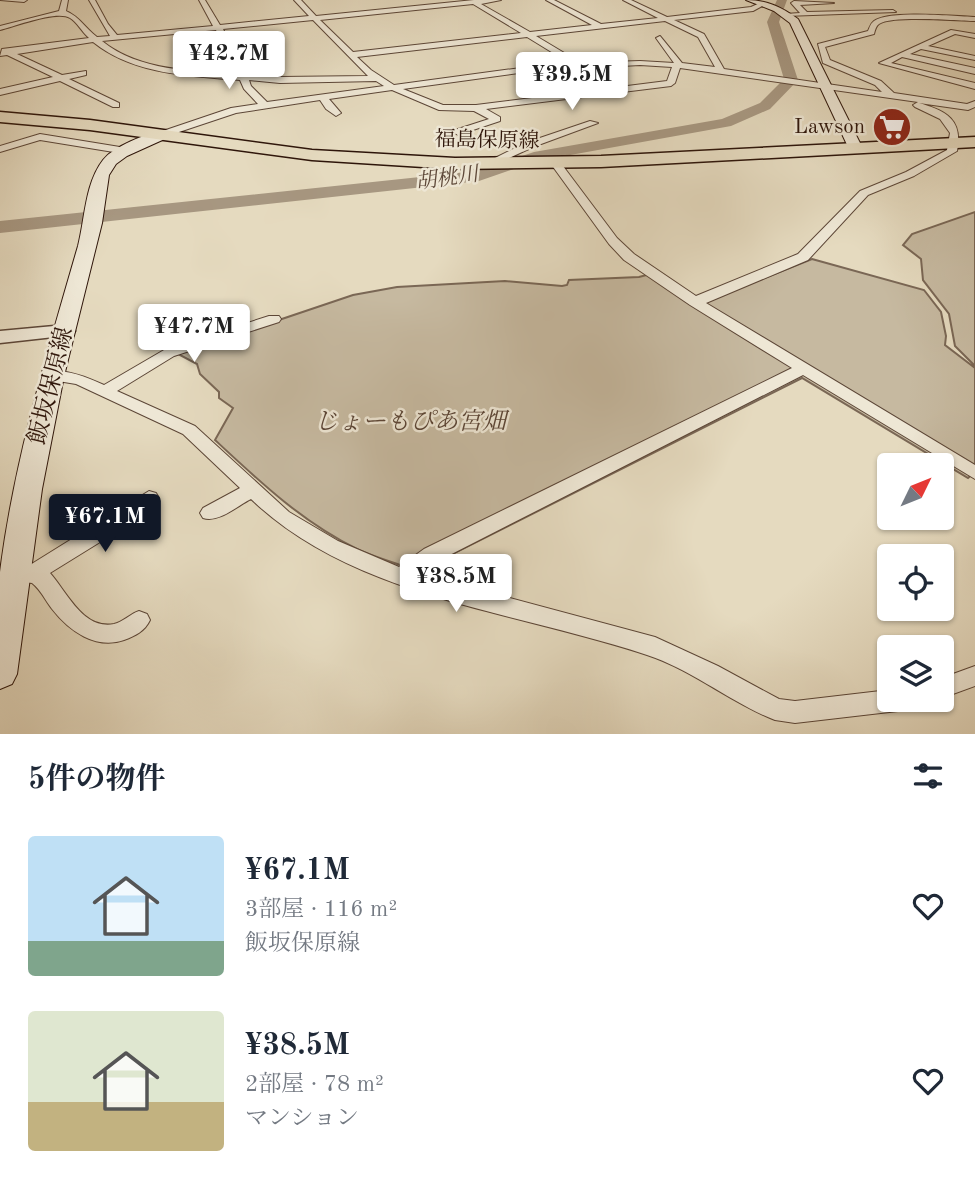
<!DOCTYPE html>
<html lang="ja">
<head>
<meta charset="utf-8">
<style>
	body { margin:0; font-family:"Old Standard TT","Noto Serif JP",serif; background:#f6f6f7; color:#1f2937; height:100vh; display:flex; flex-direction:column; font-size:26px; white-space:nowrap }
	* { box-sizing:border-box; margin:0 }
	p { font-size:23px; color:#747a83 }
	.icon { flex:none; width:38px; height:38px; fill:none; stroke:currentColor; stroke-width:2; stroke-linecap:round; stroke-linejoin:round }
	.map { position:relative; height:734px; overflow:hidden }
	.sheet { display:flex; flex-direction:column; background:#fff; flex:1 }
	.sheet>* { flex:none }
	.needle { width:46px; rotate:47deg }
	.controls { position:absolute; left:877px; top:453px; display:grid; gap:14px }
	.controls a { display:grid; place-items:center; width:77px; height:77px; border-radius:7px; background:#fff; box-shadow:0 2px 5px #0004; font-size:35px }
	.price { position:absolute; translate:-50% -60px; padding:0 16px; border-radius:7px; background:#fff; color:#222; font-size:23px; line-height:46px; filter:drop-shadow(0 2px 4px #0008) }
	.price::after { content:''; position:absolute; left:50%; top:42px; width:21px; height:16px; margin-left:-10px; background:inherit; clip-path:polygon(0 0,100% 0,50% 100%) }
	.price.active { background:#111827; color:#fff }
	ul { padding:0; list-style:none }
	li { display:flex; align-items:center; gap:21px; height:175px; padding:0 28px }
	li span { display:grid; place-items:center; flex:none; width:196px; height:140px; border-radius:7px; color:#555 }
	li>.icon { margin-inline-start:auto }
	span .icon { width:84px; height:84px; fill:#fffc; stroke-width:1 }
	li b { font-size:30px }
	h2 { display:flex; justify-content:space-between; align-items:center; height:84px; padding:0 28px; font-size:30px }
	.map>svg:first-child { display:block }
</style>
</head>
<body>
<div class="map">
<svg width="975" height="734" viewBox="0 0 975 734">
	<rect width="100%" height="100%" fill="#e5dabf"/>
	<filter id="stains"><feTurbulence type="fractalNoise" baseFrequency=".00286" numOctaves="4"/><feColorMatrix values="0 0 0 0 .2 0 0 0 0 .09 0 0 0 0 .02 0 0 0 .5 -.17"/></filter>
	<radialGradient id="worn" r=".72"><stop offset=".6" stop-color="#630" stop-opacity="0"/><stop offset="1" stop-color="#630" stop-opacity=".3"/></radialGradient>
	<path fill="#c6b9a0" stroke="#7a6755" stroke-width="2" d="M 975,212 L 975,366 L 955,346 L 949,314 L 923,280 L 921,259 L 903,245 L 912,234 Z
		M 812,259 L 924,290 L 941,312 L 946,336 L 945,345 L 975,368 L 975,472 L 968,478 L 802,378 L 419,571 C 398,564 376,558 357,549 C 302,522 259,481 215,440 L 233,408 L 219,398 L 219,392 L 200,374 L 197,364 L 178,354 L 353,295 L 397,287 L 505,281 L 562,286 L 567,285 L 569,280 L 639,277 L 658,272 L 697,298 L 762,279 Z"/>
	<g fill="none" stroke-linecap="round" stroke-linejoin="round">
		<path fill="#a79781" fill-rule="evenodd" d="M 777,0 L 787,0 L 779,22 L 798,80 L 770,109 L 731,126 L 537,161 L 479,181 L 0,233 L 0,221 L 477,171 L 534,152 L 722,119 L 760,103 L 784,79 L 767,22 Z"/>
		<g stroke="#5c4637" stroke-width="2">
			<path id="minor" d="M 0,0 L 27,0 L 24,2 Z
				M 62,0 L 68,0 L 66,11 C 80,17 85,28 97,37 L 110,36 L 89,0 L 95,0 L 108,24 L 117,35 L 213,26 L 199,0 L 205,0 L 220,25 L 309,16 L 294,0 L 301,0 L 316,16 L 474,0 L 501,0 L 481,4 L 530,32 L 592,25 L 546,0 L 554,0 L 601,24 L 658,18 L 623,0 L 631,0 L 667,17 L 751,7 L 762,2 L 764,5 L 753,11 L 674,20 L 704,34 L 724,69 L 882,92 L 875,85 L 823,63 L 818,44 L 868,31 C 870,27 870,24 874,21 C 889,10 954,16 975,17 L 975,21 C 957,21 892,15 879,24 C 876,26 875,30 874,34 L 825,47 L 830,60 L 881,81 L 894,93 L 967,104 L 975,101 L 975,107 L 968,110 L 919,103 C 947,111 963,120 957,151 L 914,176 L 868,195 L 808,260 L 706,303 L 975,465 L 975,479 L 803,375 L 438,561 L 420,574 L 655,637 L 718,666 L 779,699 L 795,701 L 889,690 L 889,700 L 910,700 L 907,708 L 898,711 L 795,723 L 775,720 C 731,703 693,670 647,655 C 516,611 354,598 251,499 C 237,506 219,523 203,518 L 200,513 L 203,508 L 240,488 L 183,434 L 76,384 L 46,379 L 44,376 C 57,364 89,378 104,385 L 164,350 L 269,316 L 279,316 L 281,319 L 279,322 L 174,356 L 117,391 L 195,426 L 289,512 L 338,541 L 399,567 L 424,549 L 792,368 L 690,305 L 624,260 L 609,244 L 551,164 L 552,162 L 560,162 L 617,238 L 634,254 L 696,296 L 798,254 L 860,191 L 906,172 L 947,150 L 950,133 L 940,119 L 915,107 L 913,105 L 918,102 L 680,68 L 675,83 L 671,86 L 486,109 L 500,117 L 500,121 L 458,135 L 453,132 L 455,130 L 489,119 L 474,111 L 439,110 L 392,90 L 329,99 L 341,113 L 336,116 L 326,109 L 320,100 L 236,113 L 164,137 L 159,134 L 160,132 L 231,108 L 258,104 L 244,89 L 240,80 C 190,76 134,75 93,42 L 17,54 L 62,75 L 86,71 L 86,75 L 69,79 L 119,103 L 119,107 L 113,107 L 60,81 L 0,95 L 0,89 L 53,77 L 7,55 L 0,56 L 2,49 L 89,38 C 82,32 77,22 70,18 C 57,10 16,26 0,30 L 0,26 L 59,11 ZM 473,4 L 521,33 L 353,52 L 320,20 ZM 313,20 L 368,76 L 280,77 L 246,75 L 223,29 ZM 665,21 L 698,37 L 715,67 L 682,63 L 660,36 L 656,38 L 674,63 L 640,61 L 581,63 L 536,36 ZM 216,30 L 238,74 C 192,71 139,71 102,41 ZM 527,37 L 571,64 L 535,66 L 394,85 L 371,70 L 357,57 ZM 640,65 L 672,67 L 667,81 L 476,105 L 443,105 L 403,89 L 540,70 L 561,93 L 565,90 L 549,70 ZM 249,80 L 280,83 L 376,81 L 384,86 L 267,102 L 251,86 Z
				M 794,1 L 834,3 L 800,5 L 807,12 L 893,10 L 896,12 L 785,16 L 785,14 L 800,13 L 791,3 Z
				M 951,30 L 975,34 L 975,38 L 955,34 L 928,46 L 975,56 L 975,60 L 921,49 L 910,54 L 975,68 L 975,74 L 902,57 L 891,63 L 975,83 L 975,89 L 879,63 Z
				M 590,121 L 598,123 L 533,147 L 492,166 L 483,164 L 525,143 Z
				M 40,134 L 126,148 L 131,151 L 126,154 L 40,140 L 0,152 L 0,146 Z
				M 149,491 L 156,493 L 159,498 L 156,503 L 126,526 L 50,573 C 67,592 83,630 114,624 C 123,622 130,614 139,611 L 147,614 L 150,620 C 145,631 135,636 124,640 C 96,650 69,631 52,609 C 45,600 41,590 32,583 L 8,580 L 5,574 L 8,568 L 30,565 Z
				M 975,666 L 975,686 L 942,698 L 942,678 Z"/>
		</g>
		<g stroke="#5c4637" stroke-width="3">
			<path id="tertiary" d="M 65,325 L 72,327 L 75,331 L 72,335 L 0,343 L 0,331 Z"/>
		</g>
		<g stroke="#2e150a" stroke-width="2">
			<path id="secondary" d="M 746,0 C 767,0 781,7 798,19 L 863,149 L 861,152 L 856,153 L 849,149 L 790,23 L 774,11 Z
				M 164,130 L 169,131 L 171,134 L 169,137 L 127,156 L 116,164 L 109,175 L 102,223 L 64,376 L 42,489 L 17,674 L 12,684 L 0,689 C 0,651 0,610 0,572 C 14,461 47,353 78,246 C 85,219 85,183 103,160 C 114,146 146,134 164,130 Z"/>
		</g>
		<g stroke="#2e150a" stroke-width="3">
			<path id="primary" d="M 0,112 L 90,120 L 312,150 L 455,158 L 601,156 L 975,137 L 975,147 L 601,167 L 455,169 L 312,160 L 90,130 L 0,122 Z"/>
		</g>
		<use href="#minor" fill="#eee7d5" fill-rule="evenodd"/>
		<use href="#tertiary" fill="#eee7d5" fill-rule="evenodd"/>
		<use href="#secondary" fill="#eee7d5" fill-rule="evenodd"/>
		<use href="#primary" fill="#e5dabf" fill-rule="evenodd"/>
	</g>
	<defs>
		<g id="supermarket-disc" transform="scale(2.0125)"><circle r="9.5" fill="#8f2418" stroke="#eee7d5"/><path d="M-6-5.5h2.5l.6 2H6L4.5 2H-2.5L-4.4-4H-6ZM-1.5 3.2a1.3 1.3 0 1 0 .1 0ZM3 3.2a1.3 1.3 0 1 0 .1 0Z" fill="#fff"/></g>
	</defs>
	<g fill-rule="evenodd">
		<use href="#supermarket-disc" x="892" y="127"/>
	</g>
	<g text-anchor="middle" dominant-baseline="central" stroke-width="5" stroke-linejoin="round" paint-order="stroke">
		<g font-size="21" fill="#2e150a" stroke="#eee7d5" text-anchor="end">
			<text x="865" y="127">Lawson</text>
		</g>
		<g font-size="21" fill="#2e150a" stroke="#eee7d5">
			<text transform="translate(487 141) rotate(1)">福島保原線</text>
		</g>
		<g font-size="21" font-style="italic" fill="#5e493a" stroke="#eee7d5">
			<text transform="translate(447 179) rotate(-8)">胡桃川</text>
		</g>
		<g font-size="24" fill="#2e150a" stroke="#eee7d5">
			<text transform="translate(52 386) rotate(-76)">飯坂保原線</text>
		</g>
		<g font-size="24" font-style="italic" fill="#5c4637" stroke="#eee7d5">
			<text x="410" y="423">じょーもぴあ宮畑</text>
		</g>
	</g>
	<rect width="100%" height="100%" filter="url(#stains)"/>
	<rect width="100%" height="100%" fill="url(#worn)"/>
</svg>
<div class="controls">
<a><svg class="needle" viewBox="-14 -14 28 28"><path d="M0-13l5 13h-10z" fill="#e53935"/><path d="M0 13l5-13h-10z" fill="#747a83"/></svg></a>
<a><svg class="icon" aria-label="locate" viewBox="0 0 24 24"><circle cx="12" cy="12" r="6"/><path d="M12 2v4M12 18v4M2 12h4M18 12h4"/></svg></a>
<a><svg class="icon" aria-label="layers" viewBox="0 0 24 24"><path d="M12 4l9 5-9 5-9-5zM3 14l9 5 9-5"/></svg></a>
</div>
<b class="price" style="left:229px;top:91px">¥42.7M</b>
<b class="price" style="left:572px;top:112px">¥39.5M</b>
<b class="price" style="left:194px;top:364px">¥47.7M</b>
<b class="price active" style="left:105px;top:554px">¥67.1M</b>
<b class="price" style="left:456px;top:614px">¥38.5M</b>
</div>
<section class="sheet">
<h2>5件の物件<svg class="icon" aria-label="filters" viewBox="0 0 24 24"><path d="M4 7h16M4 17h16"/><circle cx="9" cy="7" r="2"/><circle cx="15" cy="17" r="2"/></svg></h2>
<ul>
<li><span style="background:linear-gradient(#bfe0f5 75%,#7fa58c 0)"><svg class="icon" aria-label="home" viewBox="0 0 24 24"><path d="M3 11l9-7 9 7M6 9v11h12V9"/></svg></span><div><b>¥67.1M</b><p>3部屋 · 116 m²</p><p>飯坂保原線</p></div><svg class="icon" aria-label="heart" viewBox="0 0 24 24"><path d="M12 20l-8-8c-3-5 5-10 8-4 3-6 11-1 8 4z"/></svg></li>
<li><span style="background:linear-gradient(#dfe7d0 65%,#c2b280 0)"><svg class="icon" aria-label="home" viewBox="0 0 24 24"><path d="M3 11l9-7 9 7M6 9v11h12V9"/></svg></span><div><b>¥38.5M</b><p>2部屋 · 78 m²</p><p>マンション</p></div><svg class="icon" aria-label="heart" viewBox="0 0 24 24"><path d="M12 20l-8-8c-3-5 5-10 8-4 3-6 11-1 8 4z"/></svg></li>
</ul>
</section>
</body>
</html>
